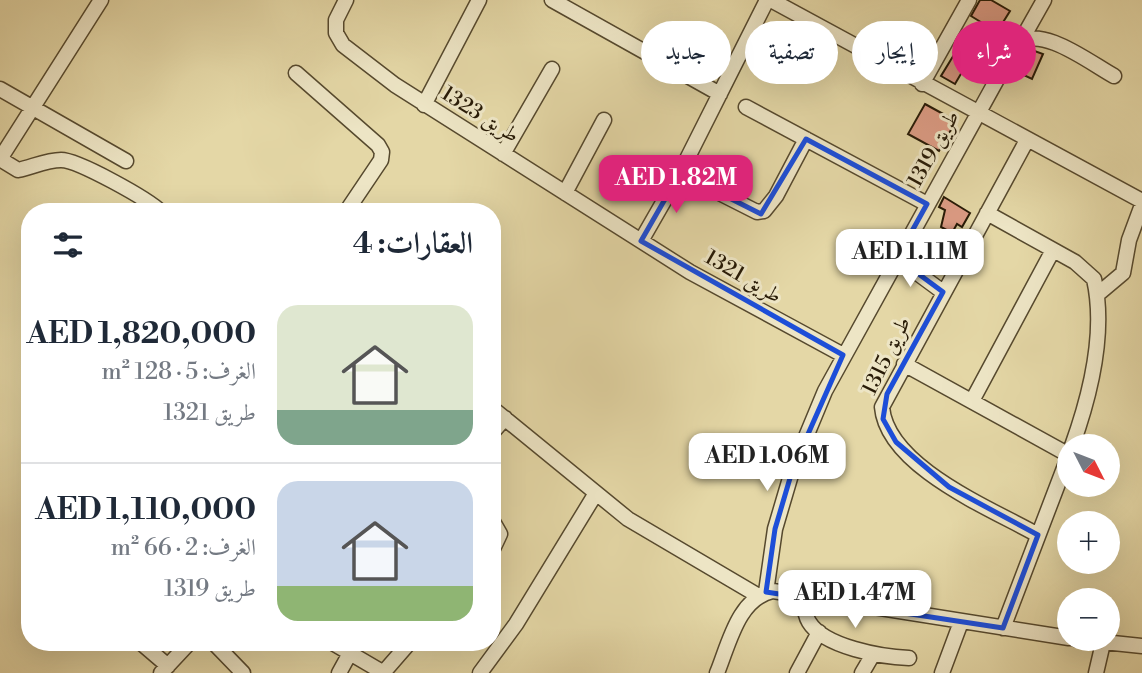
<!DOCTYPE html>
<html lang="ar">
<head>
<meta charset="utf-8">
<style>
	body { margin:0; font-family:"Libre Bodoni",Amiri,serif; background:#f2f2f3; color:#1f2937; direction:rtl; height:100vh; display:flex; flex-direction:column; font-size:26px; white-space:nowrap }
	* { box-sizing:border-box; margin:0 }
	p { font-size:23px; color:#747a83 }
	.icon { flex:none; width:38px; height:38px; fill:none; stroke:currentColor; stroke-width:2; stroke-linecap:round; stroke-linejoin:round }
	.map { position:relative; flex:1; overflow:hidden; direction:ltr }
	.details { position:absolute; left:21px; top:203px; width:480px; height:448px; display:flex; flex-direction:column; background:#fff; border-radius:28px; box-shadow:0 7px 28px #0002; direction:rtl }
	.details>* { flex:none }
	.guide { position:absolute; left:522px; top:21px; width:514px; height:63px; direction:rtl; display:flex; gap:14px }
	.needle { width:46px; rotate:132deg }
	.fabs { position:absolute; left:1057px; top:434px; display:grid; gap:14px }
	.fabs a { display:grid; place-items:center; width:63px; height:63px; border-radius:50%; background:#fff; box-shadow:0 7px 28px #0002; font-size:35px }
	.price { position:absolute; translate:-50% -60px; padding:0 16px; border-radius:14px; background:#fff; color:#222; font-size:23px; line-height:46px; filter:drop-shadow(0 2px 4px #0008) }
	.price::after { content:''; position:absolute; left:50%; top:42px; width:21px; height:16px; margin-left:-10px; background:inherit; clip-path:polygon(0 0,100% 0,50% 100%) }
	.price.on { background:#db2777; color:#fff }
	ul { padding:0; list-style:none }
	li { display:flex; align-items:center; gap:21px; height:175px; padding:0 28px }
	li+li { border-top:2px solid #e0e1e3 }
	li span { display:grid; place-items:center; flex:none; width:196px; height:140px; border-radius:21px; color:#555 }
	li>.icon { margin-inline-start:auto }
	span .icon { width:84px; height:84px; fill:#fffc; stroke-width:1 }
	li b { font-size:30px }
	h2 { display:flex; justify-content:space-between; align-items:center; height:84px; padding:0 28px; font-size:30px }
	.pill { padding:0 24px; border-radius:32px; background:#fff; box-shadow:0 7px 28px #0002; font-size:24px; line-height:63px }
	.pill.on { background:#db2777; color:#fff }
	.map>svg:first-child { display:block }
</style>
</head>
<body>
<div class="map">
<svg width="1142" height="673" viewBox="0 0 1142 673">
	<rect width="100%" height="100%" fill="#e4d7a6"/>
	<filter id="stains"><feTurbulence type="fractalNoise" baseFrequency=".00286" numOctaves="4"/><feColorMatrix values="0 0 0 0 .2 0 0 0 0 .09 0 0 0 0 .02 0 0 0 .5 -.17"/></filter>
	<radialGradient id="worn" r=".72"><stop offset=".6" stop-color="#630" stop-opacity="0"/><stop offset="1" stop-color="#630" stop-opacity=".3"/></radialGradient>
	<path fill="#dd9c85" stroke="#271a06" stroke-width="2" d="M 980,0 L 991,0 L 1010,11 L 997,32 L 971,16 Z
		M 1029,49 L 1043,54 L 1032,79 L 1013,70 L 1023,52 Z
		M 955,53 L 981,68 L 975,79 L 962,72 L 955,84 L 941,76 Z
		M 925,104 L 956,121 L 939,151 L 908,134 Z
		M 944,197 L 970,213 L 962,227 L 957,224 L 952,233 L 941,227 L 945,210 L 939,207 Z"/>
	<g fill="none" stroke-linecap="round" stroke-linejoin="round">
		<g stroke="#56492e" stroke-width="17">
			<path id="minor" d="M 346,0 L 336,20 L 336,33 L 343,45 L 395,85 L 690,272 L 843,355
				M 552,0 L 720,94
				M 771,0 L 1142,201
				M 1022,39 L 1044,0
				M 296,73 L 378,145 L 382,152 L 381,160 L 346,212
				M 922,84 L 969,0
				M 0,89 L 126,161
				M 424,105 L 479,0
				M 746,107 L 927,204
				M 1027,140 L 882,407 C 887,467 992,509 1038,535
				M 503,154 L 552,69
				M 0,159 L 101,0
				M 0,159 L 18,170 C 32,167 47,160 61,160 C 78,160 148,199 161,212
				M 680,173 L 757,212 L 764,211 L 776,196 L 806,139
				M 565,193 L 604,120
				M 987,213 L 1075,262 L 1094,279 C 1106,332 1090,396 1072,446
				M 641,241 L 680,173 L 767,0
				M 897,258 L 943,292
				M 1098,294 L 1123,273 L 1129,240 L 1142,205
				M 904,364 L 1069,455
				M 972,401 L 1053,250
				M 492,408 L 628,519 L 757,595
				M 492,433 L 505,418
				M 492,520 L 500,534 L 492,551
				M 766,592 L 775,529 L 793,468 L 825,391 L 1016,45 C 1040,23 1090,63 1114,76
				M 803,596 C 804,605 804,614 809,622 C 824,647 882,657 909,658
				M 1003,628 L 1069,455
				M 1075,639 L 1142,646
				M 140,642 L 168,666
				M 213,642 L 243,673
				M 331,642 L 384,673
				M 161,673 L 190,642
				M 339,673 L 350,653
				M 383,673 L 410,642
				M 480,673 L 516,624 L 596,493
				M 717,673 C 729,644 738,598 773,591 L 1069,638
				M 797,673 L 819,632
				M 862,673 L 872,656
				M 942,673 L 961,622
				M 1096,673 L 1103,643"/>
		</g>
		<use href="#minor" stroke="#ede5c5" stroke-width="14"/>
	</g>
	<path fill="none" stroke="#1d4ed8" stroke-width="5" stroke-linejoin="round" d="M 806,139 L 927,204 L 897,258 L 943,292 L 887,394 L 883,419 L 896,442 L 949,487 L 1038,535 L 1003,628 L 766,592 L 775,529 L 793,468 L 843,355 L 641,241 L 680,173 L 761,214 Z"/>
	<g text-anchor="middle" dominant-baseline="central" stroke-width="6" stroke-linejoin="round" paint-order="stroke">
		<g font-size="21" fill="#271a06" stroke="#ede5c5">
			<text transform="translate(480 115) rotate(32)">طريق 1323</text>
			<text transform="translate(934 149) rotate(-61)">طريق 1319</text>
			<text transform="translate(743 277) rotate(30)">طريق 1321</text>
			<text transform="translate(887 356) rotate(-64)">طريق 1315</text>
		</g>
	</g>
	<rect width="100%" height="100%" filter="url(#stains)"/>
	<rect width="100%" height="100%" fill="url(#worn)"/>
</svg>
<div class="fabs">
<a><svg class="needle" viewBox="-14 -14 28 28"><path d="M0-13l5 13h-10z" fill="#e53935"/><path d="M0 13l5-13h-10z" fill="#747a83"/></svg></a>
<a>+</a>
<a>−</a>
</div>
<b class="price on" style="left:676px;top:215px">AED 1.82M</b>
<b class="price" style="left:910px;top:289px">AED 1.11M</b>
<b class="price" style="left:767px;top:493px">AED 1.06M</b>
<b class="price" style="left:855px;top:630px">AED 1.47M</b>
<div class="guide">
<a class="pill on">شراء</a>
<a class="pill">إيجار</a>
<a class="pill">تصفية</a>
<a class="pill">جديد</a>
</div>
<section class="details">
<h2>العقارات: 4<svg class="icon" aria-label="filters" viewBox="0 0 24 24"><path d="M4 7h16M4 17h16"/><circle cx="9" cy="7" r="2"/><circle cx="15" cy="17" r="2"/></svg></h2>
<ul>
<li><span style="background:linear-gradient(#dfe7d0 75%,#7fa58c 0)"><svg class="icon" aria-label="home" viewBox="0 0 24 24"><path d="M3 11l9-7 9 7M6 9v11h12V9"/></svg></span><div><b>AED 1,820,000</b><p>الغرف: 5 · 128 m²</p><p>طريق 1321</p></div></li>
<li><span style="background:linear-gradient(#c9d6e8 75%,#8fb573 0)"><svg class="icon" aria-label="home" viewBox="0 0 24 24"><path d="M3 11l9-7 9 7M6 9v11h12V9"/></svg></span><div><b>AED 1,110,000</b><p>الغرف: 2 · 66 m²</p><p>طريق 1319</p></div></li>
</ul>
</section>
</div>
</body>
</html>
